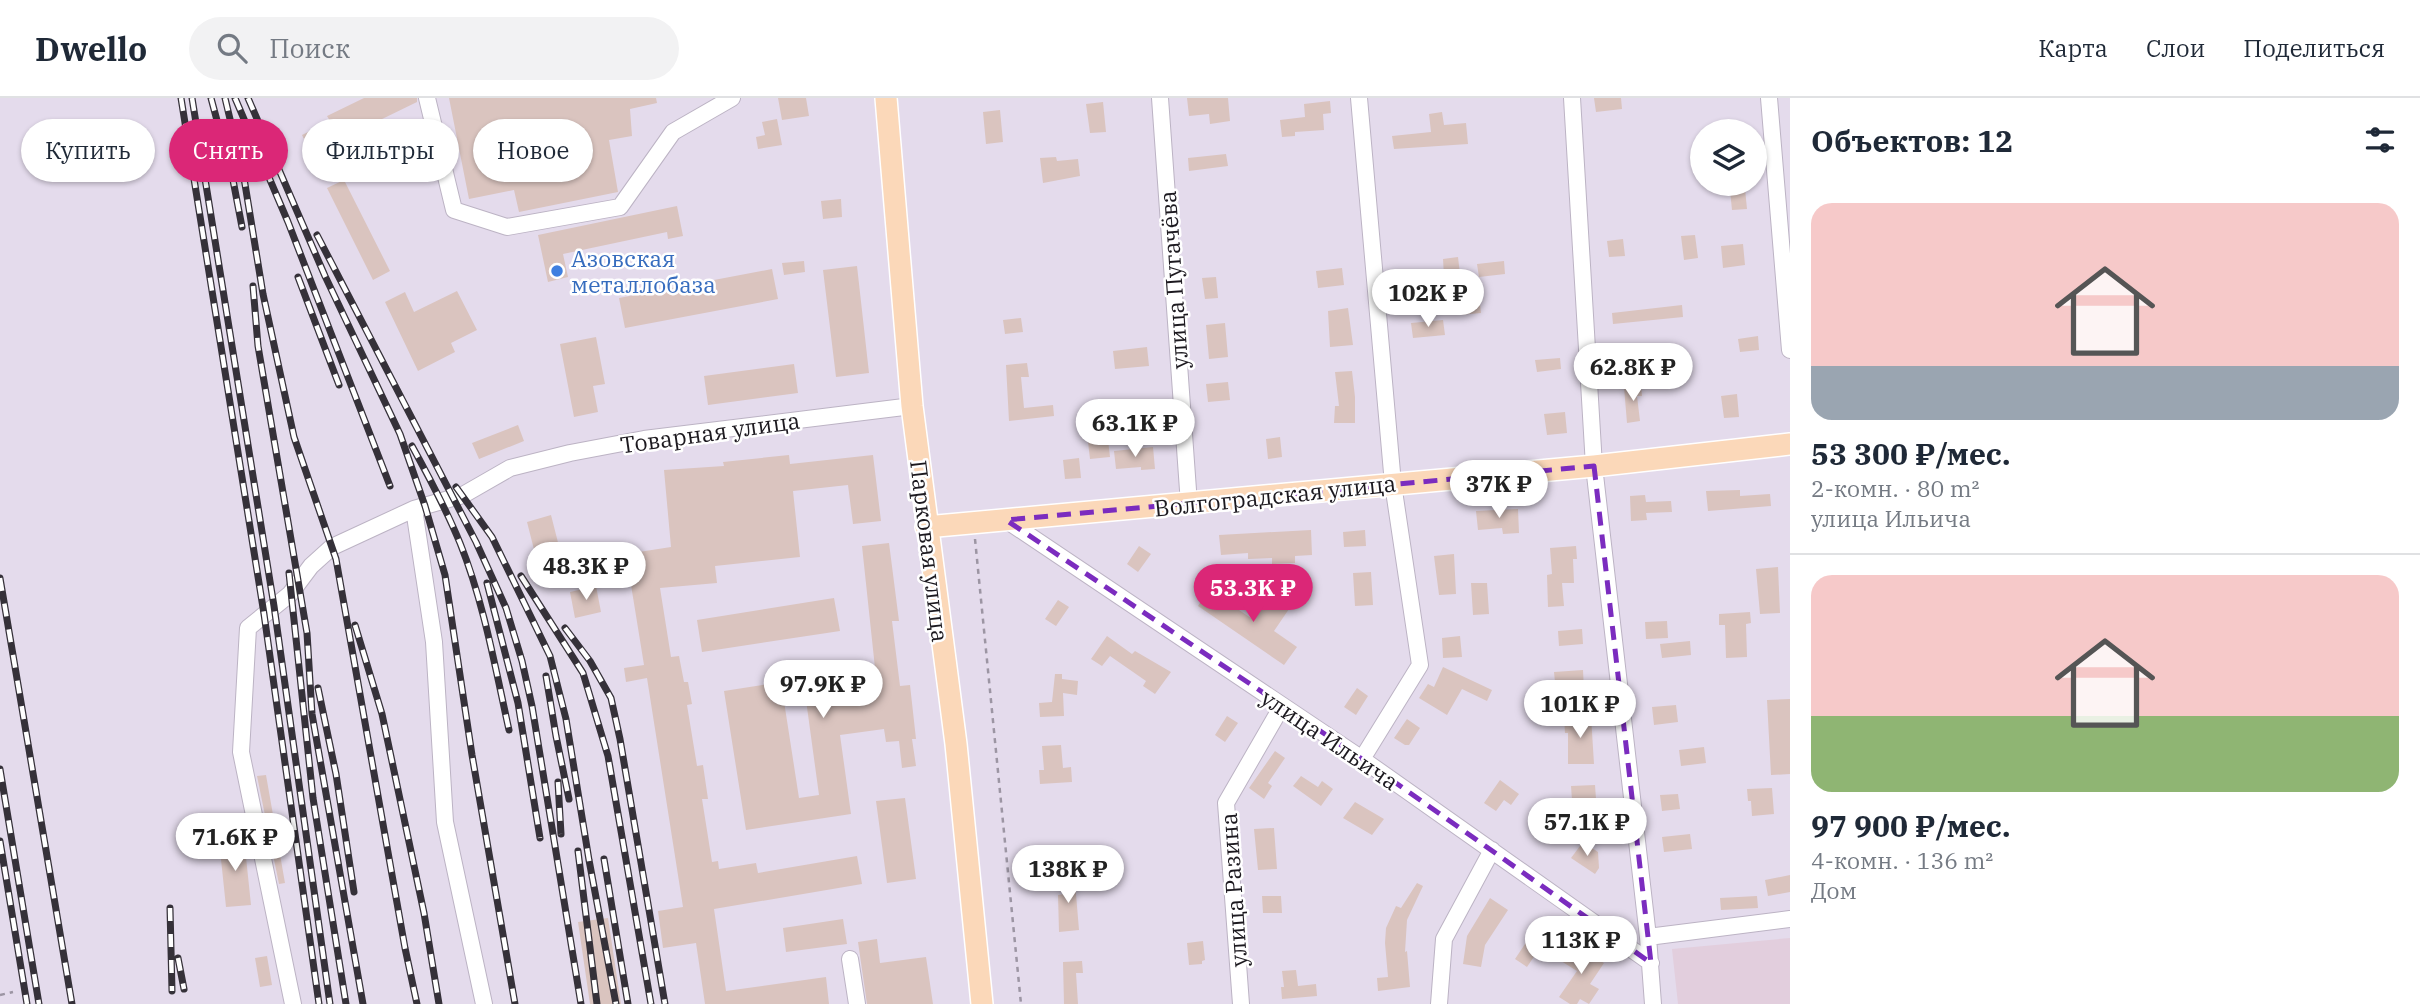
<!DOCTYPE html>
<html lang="ru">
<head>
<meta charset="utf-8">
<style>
	body { margin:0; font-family:"IBM Plex Serif",serif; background:#f2f2f3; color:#1f2937; height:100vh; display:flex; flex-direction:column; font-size:26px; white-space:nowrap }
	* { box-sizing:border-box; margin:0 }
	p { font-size:23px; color:#747a83 }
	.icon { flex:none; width:38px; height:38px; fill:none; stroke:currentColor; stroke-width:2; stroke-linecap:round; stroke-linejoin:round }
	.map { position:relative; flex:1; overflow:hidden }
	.panel { display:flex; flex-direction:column; background:#fff; width:630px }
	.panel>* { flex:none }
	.banner { position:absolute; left:21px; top:21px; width:665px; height:63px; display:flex; gap:14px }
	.fabs { position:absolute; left:1690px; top:21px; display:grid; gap:14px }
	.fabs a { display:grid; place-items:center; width:77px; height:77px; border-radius:50%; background:#fff; box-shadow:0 2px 5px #0004; font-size:35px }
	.price { position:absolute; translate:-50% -60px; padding:0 16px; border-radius:24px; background:#fff; color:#222; font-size:23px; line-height:46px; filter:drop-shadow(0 2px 4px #0008) }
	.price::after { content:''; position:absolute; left:50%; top:42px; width:21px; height:16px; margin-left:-10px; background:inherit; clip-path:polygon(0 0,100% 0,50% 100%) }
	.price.active { background:#db2777; color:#fff }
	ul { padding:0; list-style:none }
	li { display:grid; align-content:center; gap:14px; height:371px; padding:0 21px }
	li+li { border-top:2px solid #e0e1e3 }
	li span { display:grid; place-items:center; height:217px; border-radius:21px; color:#555 }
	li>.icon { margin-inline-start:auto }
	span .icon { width:126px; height:126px; fill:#fffc; stroke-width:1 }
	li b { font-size:30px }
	h2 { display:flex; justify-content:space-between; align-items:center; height:84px; padding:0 21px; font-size:30px }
	.tag { padding:0 24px; border-radius:32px; background:#fff; box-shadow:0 2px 5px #0004; font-size:24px; line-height:63px }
	.tag.active { background:#db2777; color:#fff }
	header { display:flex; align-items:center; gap:42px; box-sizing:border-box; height:98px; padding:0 35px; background:#fff; border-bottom:2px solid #e0e1e3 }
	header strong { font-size:33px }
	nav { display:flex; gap:38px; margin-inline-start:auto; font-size:24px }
	.search { width:490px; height:63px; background:#f2f2f3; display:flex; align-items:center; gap:18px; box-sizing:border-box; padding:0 24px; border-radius:38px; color:#747a83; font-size:26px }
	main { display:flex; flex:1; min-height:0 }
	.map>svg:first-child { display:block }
</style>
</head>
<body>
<header>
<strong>Dwello</strong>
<div class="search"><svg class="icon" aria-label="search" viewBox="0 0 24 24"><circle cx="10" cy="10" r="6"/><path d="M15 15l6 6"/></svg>Поиск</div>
<nav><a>Карта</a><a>Слои</a><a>Поделиться</a></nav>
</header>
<main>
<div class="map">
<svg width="1790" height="906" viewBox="0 0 1790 906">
	<rect width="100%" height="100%" fill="#e4dbec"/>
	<path fill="#e2cedd" d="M 1790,840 L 1790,906 L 1678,906 L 1672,851 Z"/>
	<path fill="#dac4bf" d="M 364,0 L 417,0 L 417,4 L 339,42 L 336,35 L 308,49 L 302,37 L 330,23 L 327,18 Z
		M 449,0 L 656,0 L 657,5 L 630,11 L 632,38 L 609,42 L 618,94 L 519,114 L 514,92 L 469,101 Z
		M 778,0 L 806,0 L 809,18 L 782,22 Z
		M 1187,0 L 1228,0 L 1230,23 L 1210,26 L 1209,16 L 1189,18 Z
		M 1594,0 L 1621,0 L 1622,11 L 1596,14 Z
		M 1330,3 L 1331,15 L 1323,16 L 1324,32 L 1295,34 L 1295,38 L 1282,39 L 1280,22 L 1305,19 L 1304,6 Z
		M 1103,4 L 1106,34 L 1090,35 L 1086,6 Z
		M 1000,12 L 1003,44 L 986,46 L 983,14 Z
		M 1442,14 L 1444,27 L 1466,25 L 1468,46 L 1394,51 L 1392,38 L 1431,34 L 1429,16 Z
		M 777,21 L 782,47 L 758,51 L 756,39 L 765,37 L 762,24 Z
		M 1226,56 L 1228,68 L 1189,73 L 1188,60 Z
		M 1056,59 L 1057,63 L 1078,61 L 1080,78 L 1043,85 L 1040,60 Z
		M 344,82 L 390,173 L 373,182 L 327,90 Z
		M 1745,91 L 1747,111 L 1732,112 L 1730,92 Z
		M 841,101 L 842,119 L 823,121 L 821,103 Z
		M 677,108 L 683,138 L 668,141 L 667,134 L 563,156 L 568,179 L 548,184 L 538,137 Z
		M 1695,137 L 1698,160 L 1684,162 L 1681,138 Z
		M 1623,141 L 1625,158 L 1609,159 L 1607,143 Z
		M 1743,146 L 1745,167 L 1723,170 L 1721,148 Z
		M 1458,159 L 1460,176 L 1444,178 L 1443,161 Z
		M 804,163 L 805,174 L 784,177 L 782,165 Z
		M 1504,163 L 1505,176 L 1479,179 L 1477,166 Z
		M 857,168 L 869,275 L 836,279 L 823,172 Z
		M 1342,170 L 1344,187 L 1318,190 L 1316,173 Z
		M 772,171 L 778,201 L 625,230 L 619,200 Z
		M 1216,179 L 1218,200 L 1205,201 L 1202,180 Z
		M 457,193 L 477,232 L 451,245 L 455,254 L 418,273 L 385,204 L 405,194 L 414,214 Z
		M 1479,197 L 1481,215 L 1459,217 L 1457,199 Z
		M 1682,207 L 1683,219 L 1613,226 L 1612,215 Z
		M 1348,210 L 1353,247 L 1330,249 L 1328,213 Z
		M 1021,220 L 1023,234 L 1005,236 L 1003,222 Z
		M 1443,222 L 1445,237 L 1413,240 L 1411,225 Z
		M 1225,225 L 1228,259 L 1209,261 L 1206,227 Z
		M 1758,238 L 1759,252 L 1740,254 L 1738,241 Z
		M 596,239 L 605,286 L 593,288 L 598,314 L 574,319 L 560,246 Z
		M 1147,249 L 1149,268 L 1115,271 L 1113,253 Z
		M 1639,250 L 1640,265 L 1620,267 L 1618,252 Z
		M 1560,260 L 1561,271 L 1537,274 L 1535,262 Z
		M 1027,265 L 1029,279 L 1021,279 L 1024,310 L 1053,307 L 1054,318 L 1009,323 L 1006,267 Z
		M 794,266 L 798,295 L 708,307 L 704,278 Z
		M 1352,273 L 1355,299 L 1355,325 L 1334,325 L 1335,308 L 1339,308 L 1335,274 Z
		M 1228,284 L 1230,302 L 1208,304 L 1206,286 Z
		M 1641,287 L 1642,298 L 1637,298 L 1640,323 L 1627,325 L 1624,289 Z
		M 1737,296 L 1739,319 L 1724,320 L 1721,298 Z
		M 1565,314 L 1567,335 L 1547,337 L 1544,316 Z
		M 518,327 L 524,343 L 479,361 L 472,345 Z
		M 1107,333 L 1110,359 L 1090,361 L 1087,335 Z
		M 1280,339 L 1282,359 L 1268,361 L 1266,341 Z
		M 1153,349 L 1155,371 L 1141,372 L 1141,369 L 1116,371 L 1114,353 Z
		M 789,357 L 790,366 L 873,357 L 881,423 L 853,426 L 848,387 L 793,393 L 800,459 L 715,468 L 717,485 L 660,490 L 671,559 L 679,558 L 684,584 L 688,584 L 692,606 L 687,607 L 697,668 L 703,667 L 708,701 L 702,701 L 712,764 L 718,763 L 719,771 L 756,765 L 758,775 L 857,758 L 862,786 L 714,811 L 726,893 L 826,879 L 829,906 L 705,906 L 696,845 L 663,850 L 658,813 L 683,809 L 647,580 L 626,584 L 624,570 L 644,567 L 626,456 L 671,449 L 664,372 L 724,368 L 723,364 Z
		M 1079,360 L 1081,380 L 1065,381 L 1063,362 Z
		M 1740,392 L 1740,398 L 1770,396 L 1771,408 L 1708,413 L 1706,393 Z
		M 1645,397 L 1646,404 L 1671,403 L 1672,414 L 1646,415 L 1647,422 L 1631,423 L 1630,398 Z
		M 1518,411 L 1519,435 L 1503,436 L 1502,430 L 1478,432 L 1476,413 Z
		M 551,417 L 564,468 L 540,475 L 527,424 Z
		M 1311,432 L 1312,457 L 1295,458 L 1295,465 L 1272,466 L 1272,460 L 1248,461 L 1248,455 L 1221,457 L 1219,437 Z
		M 1365,432 L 1366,448 L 1344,449 L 1343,434 Z
		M 889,445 L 899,523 L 892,523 L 900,588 L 910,587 L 916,641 L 912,641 L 916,668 L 902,670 L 899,643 L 886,644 L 884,631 L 840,637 L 851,716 L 746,732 L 724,593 L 781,584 L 799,700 L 819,697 L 803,580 L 875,570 L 862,448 Z
		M 1139,448 L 1151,456 L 1138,474 L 1127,466 Z
		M 1576,448 L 1577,461 L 1573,461 L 1574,485 L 1562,485 L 1564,508 L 1548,509 L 1547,477 L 1552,476 L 1550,450 Z
		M 1454,456 L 1456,496 L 1439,497 L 1434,458 Z
		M 1778,469 L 1780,515 L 1760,516 L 1756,471 Z
		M 1371,474 L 1373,507 L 1355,508 L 1353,475 Z
		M 1471,485 L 1487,485 L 1489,516 L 1473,517 Z
		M 596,488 L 601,514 L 575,520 L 570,494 Z
		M 1210,490 L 1222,498 L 1221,500 L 1254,522 L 1271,498 L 1289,511 L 1274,533 L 1297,549 L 1284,567 L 1198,508 Z
		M 834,500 L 840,533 L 702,554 L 697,522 Z
		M 1058,502 L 1069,509 L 1056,528 L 1045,521 Z
		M 1750,514 L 1751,525 L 1746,526 L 1747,559 L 1726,560 L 1725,527 L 1719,527 L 1719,516 Z
		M 1667,523 L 1668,540 L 1646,541 L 1645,524 Z
		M 1582,531 L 1583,546 L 1559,548 L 1558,533 Z
		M 1107,538 L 1132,556 L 1135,553 L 1171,574 L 1155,596 L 1143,588 L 1146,583 L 1110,558 L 1102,568 L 1091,561 Z
		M 1460,538 L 1462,559 L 1443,560 L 1442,540 Z
		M 1690,543 L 1691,557 L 1662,560 L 1660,546 Z
		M 1443,569 L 1492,592 L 1487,603 L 1462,591 L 1447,617 L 1419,600 L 1428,586 L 1434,589 Z
		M 1583,572 L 1584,592 L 1556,594 L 1554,574 Z
		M 1055,576 L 1062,576 L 1062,581 L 1078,583 L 1077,597 L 1063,595 L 1064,618 L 1040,619 L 1039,605 L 1052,604 Z
		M 1357,590 L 1368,598 L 1356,617 L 1344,609 Z
		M 1790,601 L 1790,676 L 1771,677 L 1767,602 Z
		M 1676,607 L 1678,624 L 1654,627 L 1652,609 Z
		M 1227,618 L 1238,625 L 1225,644 L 1215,637 Z
		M 1591,618 L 1594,666 L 1568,666 L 1568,635 L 1565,635 L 1564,619 Z
		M 1407,621 L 1420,630 L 1409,647 L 1405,647 L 1394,640 Z
		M 1061,647 L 1063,670 L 1071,669 L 1072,684 L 1040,686 L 1039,672 L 1044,672 L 1042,648 Z
		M 1704,649 L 1706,665 L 1681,668 L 1679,652 Z
		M 1275,653 L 1285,660 L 1268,685 L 1272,688 L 1264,701 L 1249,690 Z
		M 266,677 L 285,785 L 279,786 L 257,678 Z
		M 1301,678 L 1318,689 L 1322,683 L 1333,691 L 1321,708 L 1293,688 Z
		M 1500,682 L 1519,696 L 1511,707 L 1504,702 L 1496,713 L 1484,705 Z
		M 1595,687 L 1596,701 L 1572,702 L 1571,688 Z
		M 1772,690 L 1774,716 L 1752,718 L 1751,703 L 1748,703 L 1747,691 Z
		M 1678,696 L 1680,711 L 1662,713 L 1660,697 Z
		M 905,700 L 916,781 L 887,785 L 876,703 Z
		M 1355,704 L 1384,721 L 1372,737 L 1343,720 Z
		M 1543,718 L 1560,730 L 1549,746 L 1531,734 Z
		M 1274,730 L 1277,771 L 1258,772 L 1254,731 Z
		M 1690,736 L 1692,751 L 1664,754 L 1662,739 Z
		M 244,740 L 251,807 L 226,809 L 219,742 Z
		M 1583,744 L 1598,754 L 1599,770 L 1595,776 L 1571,760 Z
		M 1070,754 L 1072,771 L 1053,772 L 1052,756 Z
		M 1064,772 L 1074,772 L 1079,832 L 1059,834 L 1058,797 L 1065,796 Z
		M 1790,777 L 1790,794 L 1768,798 L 1765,782 Z
		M 1417,785 L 1423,788 L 1407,822 L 1405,854 L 1407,853 L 1410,889 L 1378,893 L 1377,880 L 1388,879 L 1385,845 L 1386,830 L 1396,808 L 1401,810 Z
		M 1262,798 L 1281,798 L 1282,815 L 1263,815 Z
		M 1757,798 L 1758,810 L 1721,812 L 1720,800 Z
		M 1490,800 L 1508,812 L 1485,847 L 1481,869 L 1463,866 L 1467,838 Z
		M 608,820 L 621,906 L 590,906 L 578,824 Z
		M 843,821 L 847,846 L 786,854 L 783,830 Z
		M 1537,828 L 1549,836 L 1527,869 L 1515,861 Z
		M 877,841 L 880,865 L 926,859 L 933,906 L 867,906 L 858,844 Z
		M 1203,843 L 1205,862 L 1202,863 L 1202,866 L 1189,867 L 1187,845 Z
		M 1572,847 L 1604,865 L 1590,886 L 1599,891 L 1589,906 L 1580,901 L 1577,906 L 1570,906 L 1559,899 L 1577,873 L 1561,863 Z
		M 267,858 L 272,887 L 260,889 L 255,860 Z
		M 1082,863 L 1083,875 L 1076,875 L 1078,906 L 1064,906 L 1063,864 Z
		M 1296,872 L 1298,888 L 1316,886 L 1317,898 L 1282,901 L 1281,889 L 1284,889 L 1282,873 Z"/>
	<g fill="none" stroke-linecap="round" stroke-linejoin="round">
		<g stroke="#bcb3c4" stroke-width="18">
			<path id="minor" d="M 427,0 L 454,112 L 507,129 L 620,109 L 673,34 L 732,0
				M 1160,0 L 1189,406
				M 1359,0 L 1393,386 L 1420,567 L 1362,661
				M 1572,0 L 1594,368 L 1648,839 L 1653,906
				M 1769,0 L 1790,252
				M 414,411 L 434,544 L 445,724 L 484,906
				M 1006,422 L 1362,661 L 1651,865
				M 1648,839 L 1790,821
				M 850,861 L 857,906
				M 293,906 L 241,654 L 248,530 L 290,496 L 311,468 L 332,449 L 414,411 L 463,397 L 510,370 L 570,355 L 644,341 L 912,308
				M 1241,906 L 1226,705 L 1282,608
				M 1439,906 L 1444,841 L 1492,752"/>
		</g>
		<g stroke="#fff" stroke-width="24">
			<path id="major" d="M 886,0 L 912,308 L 956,646 L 982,906
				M 926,429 L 1594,368 L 1790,346"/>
		</g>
		<path stroke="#9c95a3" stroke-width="2.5" stroke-dasharray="5 5" stroke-linecap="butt" d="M 975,441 L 1021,906
			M 0,897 L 13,894"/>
		<use href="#minor" stroke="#fff" stroke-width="16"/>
		<use href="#major" stroke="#fbd8b9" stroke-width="21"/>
		<g stroke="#353139" stroke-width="7">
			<path id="rail" d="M 181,0 L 264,516 L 319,906
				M 192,0 L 274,508 L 330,906
				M 211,0 L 233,82 L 242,129
				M 225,0 L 244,80 L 263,196 L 294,339 L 336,461 L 405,850 L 417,906
				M 235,0 L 288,124 L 390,388
				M 248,0 L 325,178 L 400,336 L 425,408 L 445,477 L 472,657 L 515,906
				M 317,137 L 476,444 L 506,510 L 522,563 L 532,608 L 581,906
				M 298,179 L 339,287
				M 253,188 L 258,248 L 307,535 L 312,616 L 363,906
				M 412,348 C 429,379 446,411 460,445 C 484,505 495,569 509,632
				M 456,389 L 492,439 L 550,558 L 566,621 L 589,762 L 616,906
				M 289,475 L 313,700 L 346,906
				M 521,478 L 583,575 L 608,658 L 651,906
				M 0,480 L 72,906
				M 487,485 L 518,605 L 540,740
				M 355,527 L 382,616 L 424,815 L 439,906
				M 565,530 L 590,563 L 611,600 L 620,641 L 665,906
				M 546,578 L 556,638 L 569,701
				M 318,590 L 336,676 L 354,794
				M 0,671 L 39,906
				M 558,684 L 561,736
				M 0,743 L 27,906
				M 578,753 L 597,906
				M 604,761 L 628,906
				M 170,810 L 172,893
				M 178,860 L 184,891"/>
		</g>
		<use href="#rail" stroke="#fff" stroke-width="4.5" stroke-dasharray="13" stroke-linecap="butt"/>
	</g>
	<path fill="none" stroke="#7b2cbf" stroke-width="5" stroke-dasharray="14 9" stroke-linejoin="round" d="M 1594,368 L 1651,865 L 1362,661 L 1006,422 Z"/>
	<circle fill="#3f7fe0" stroke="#fff" stroke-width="2.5" cx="557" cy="173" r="7"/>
	<g text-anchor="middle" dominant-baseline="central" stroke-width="5" stroke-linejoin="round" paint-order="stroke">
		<g font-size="23" fill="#366cbe" stroke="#fff" text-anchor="start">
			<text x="571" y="160">Азовская<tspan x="571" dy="26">металлобаза</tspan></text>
		</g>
		<g font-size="23" fill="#1c191f" stroke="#fff">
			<text transform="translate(1173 182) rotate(-94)">улица Пугачёва</text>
			<text transform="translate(710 334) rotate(-8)">Товарная улица</text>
			<text transform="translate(1275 397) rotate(-6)">Волгоградская улица</text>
			<text transform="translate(930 453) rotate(83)">Парковая улица</text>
			<text transform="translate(1330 641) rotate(34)">улица Ильича</text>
			<text transform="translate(1233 792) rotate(-94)">улица Разина</text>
		</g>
	</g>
</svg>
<div class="fabs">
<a><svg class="icon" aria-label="layers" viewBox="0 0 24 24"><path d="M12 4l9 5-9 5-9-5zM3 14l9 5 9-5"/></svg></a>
</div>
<b class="price" style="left:1428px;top:231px">102K ₽</b>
<b class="price" style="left:1633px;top:305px">62.8K ₽</b>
<b class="price" style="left:1135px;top:361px">63.1K ₽</b>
<b class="price" style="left:1499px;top:422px">37K ₽</b>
<b class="price" style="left:586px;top:504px">48.3K ₽</b>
<b class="price active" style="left:1253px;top:526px">53.3K ₽</b>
<b class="price" style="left:823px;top:622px">97.9K ₽</b>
<b class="price" style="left:1580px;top:642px">101K ₽</b>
<b class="price" style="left:1587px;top:760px">57.1K ₽</b>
<b class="price" style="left:235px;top:775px">71.6K ₽</b>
<b class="price" style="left:1068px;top:807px">138K ₽</b>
<b class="price" style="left:1581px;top:878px">113K ₽</b>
<div class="banner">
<a class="tag">Купить</a>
<a class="tag active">Снять</a>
<a class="tag">Фильтры</a>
<a class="tag">Новое</a>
</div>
</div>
<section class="panel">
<h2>Объектов: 12<svg class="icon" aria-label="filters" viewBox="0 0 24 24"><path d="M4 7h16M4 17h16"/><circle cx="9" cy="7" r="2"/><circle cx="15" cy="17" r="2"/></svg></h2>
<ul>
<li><span style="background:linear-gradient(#f6c9c9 75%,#9aa5b1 0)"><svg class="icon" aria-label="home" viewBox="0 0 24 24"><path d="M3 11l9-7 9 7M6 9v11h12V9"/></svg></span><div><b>53 300 ₽/мес.</b><p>2-комн. · 80 m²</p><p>улица Ильича</p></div></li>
<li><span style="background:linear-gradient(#f6c9c9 65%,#8fb573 0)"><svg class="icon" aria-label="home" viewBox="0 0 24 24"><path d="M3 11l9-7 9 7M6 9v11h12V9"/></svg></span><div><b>97 900 ₽/мес.</b><p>4-комн. · 136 m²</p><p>Дом</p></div></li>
</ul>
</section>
</main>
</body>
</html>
